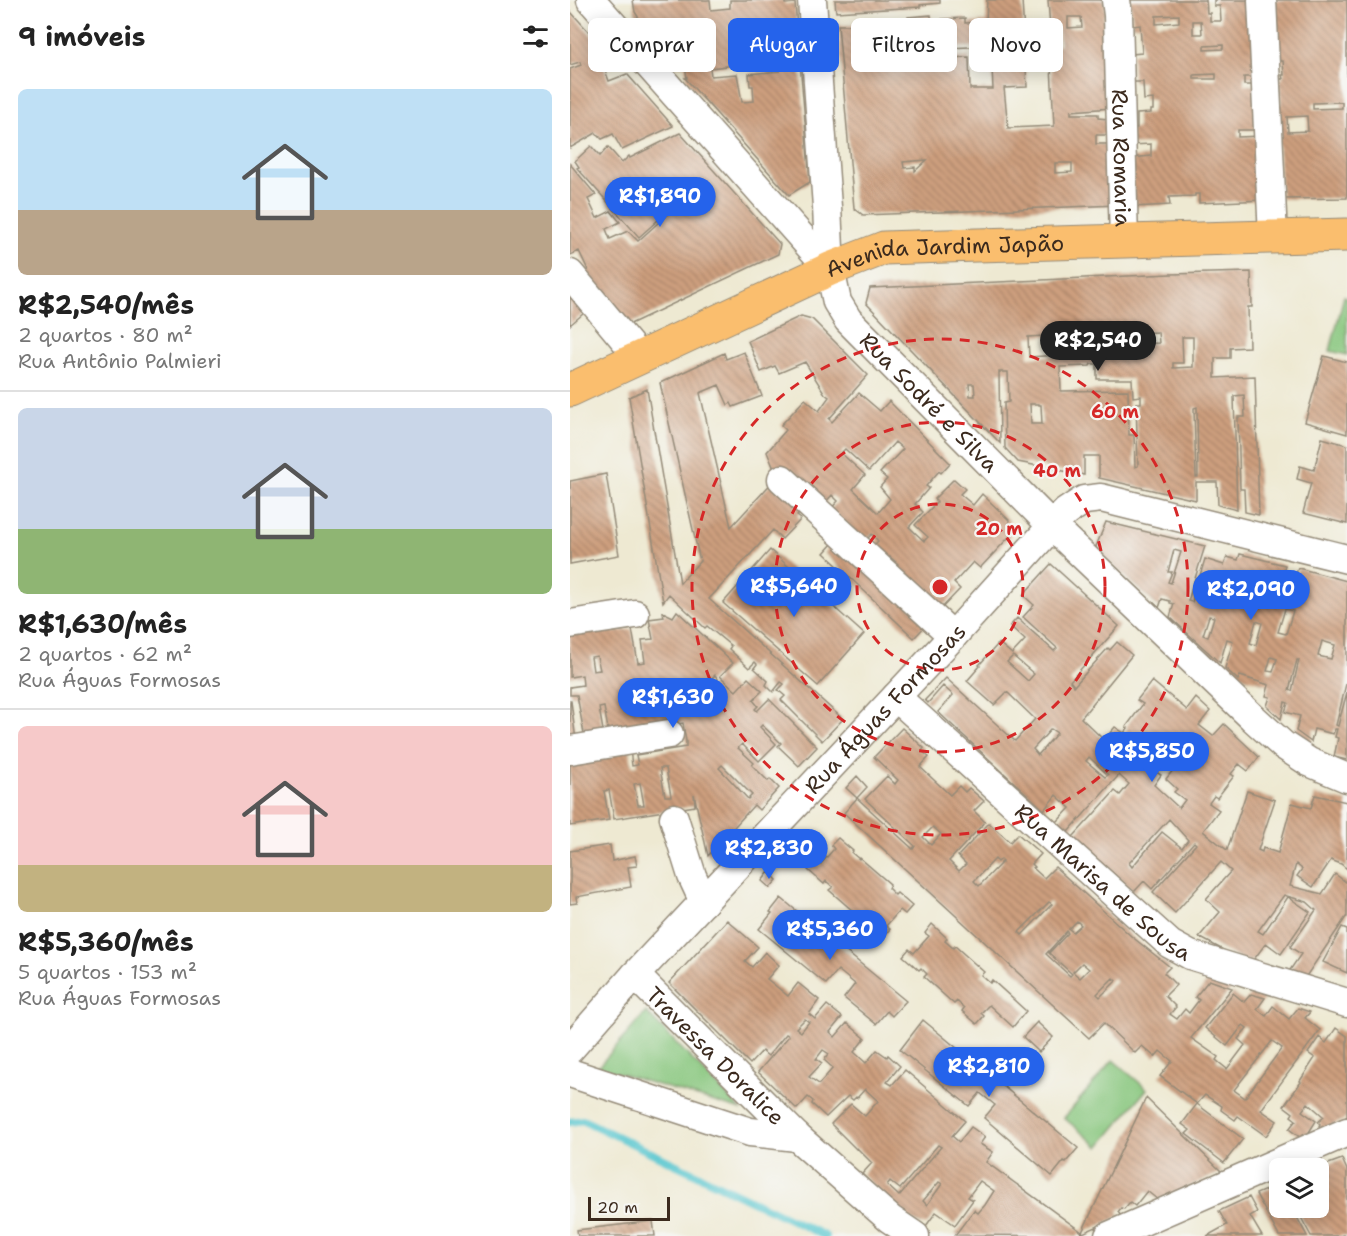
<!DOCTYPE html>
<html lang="pt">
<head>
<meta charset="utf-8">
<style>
	body { margin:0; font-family:"Shantell Sans",sans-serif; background:#f2f2f2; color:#222; height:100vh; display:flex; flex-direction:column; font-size:22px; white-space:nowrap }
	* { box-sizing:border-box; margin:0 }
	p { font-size:20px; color:#767676 }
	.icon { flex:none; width:33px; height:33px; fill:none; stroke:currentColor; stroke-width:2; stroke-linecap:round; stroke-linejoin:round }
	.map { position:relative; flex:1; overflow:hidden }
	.drawer { display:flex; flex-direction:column; background:#fff; width:570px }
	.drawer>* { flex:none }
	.top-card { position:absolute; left:18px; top:18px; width:570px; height:54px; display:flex; gap:12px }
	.buttons { position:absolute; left:699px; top:1158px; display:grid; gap:12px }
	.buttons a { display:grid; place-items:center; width:60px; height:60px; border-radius:9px; background:#fff; box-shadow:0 3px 15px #0003; font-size:30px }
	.scale { position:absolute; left:18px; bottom:15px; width:82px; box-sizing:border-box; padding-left:6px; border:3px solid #3b2a1e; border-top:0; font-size:16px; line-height:21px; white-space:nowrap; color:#3b2a1e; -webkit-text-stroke:4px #f6f6f2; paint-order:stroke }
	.price { position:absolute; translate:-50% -51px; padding:0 14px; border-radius:21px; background:#2563eb; color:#fff; font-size:20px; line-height:39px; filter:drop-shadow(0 2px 3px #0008) }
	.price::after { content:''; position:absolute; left:50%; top:36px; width:18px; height:14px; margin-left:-9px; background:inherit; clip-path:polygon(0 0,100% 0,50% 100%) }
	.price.on { background:#222; color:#fff }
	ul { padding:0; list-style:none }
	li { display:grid; align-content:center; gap:12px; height:318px; padding:0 18px }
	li+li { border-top:2px solid #e0e0e0 }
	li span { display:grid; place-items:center; height:186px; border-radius:9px; color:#555 }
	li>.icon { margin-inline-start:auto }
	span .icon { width:108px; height:108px; fill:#fffc; stroke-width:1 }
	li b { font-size:26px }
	h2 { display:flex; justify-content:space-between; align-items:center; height:72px; padding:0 18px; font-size:26px }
	.tag { padding:0 21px; border-radius:9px; background:#fff; box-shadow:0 3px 15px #0003; font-size:21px; line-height:54px }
	.tag.on { background:#2563eb; color:#fff }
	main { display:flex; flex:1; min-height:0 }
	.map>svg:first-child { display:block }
</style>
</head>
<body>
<main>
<section class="drawer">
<h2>9 imóveis<svg class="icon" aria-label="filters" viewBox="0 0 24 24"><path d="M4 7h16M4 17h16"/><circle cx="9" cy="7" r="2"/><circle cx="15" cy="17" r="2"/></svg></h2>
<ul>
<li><span style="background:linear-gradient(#bfe0f5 65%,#b9a48a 0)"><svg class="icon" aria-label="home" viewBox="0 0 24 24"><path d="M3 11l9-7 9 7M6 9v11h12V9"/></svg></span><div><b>R$2,540/mês</b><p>2 quartos · 80 m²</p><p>Rua Antônio Palmieri</p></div></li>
<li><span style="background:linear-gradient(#c9d6e8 65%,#8fb573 0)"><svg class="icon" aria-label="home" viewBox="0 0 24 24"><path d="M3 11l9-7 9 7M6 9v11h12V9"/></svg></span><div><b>R$1,630/mês</b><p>2 quartos · 62 m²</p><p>Rua Águas Formosas</p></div></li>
<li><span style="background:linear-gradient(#f6c9c9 75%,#c2b280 0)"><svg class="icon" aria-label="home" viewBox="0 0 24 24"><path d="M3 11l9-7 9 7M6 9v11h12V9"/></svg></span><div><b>R$5,360/mês</b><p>5 quartos · 153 m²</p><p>Rua Águas Formosas</p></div></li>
</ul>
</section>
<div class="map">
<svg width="777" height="1236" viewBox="0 0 777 1236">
	<defs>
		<pattern id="building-back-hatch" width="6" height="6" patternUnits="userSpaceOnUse" patternTransform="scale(1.5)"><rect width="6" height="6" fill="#cd9f7e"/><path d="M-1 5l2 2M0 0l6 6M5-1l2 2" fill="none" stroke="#a88267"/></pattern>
	</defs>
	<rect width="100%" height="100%" fill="#f6f6f2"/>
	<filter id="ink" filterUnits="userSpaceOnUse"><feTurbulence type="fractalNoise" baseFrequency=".0167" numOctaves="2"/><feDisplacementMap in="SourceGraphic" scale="12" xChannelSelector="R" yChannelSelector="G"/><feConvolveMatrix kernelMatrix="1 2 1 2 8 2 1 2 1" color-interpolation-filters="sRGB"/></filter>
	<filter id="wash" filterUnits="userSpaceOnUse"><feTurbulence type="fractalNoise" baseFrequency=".008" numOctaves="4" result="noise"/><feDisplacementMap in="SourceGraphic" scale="24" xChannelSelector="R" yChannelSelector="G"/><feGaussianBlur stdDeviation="1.35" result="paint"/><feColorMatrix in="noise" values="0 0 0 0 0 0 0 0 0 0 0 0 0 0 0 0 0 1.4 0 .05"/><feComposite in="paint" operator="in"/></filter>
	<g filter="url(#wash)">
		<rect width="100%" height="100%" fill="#eee9d2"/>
		<path fill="#87c67d" stroke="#61784e" stroke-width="1.5" d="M 774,296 L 777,297 L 777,355 L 760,351 Z
			M 76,1012 L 171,1110 L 28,1067 Z
			M 543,1060 L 577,1089 L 529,1147 L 494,1118 Z"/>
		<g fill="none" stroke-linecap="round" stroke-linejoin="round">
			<path stroke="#5bc8d0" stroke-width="8" d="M 0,1122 L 13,1120 L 255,1236"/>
		</g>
		<g id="blocks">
			<path fill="url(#building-back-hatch)" fill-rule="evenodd" d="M 63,0 L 140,0 L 141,10 L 160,8 L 160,0 L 215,0 L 215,4 L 225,3 L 240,182 L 219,195 L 115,78 L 117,78 L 115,65 L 104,66 L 88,49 L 65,12 ZM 204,22 L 205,25 L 185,27 L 187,48 L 180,48 L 182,68 L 187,68 L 187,70 L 210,68 L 210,71 L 179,74 L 180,86 L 183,86 L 184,101 L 172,102 L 167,74 L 141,76 L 140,68 L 166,65 L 163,49 L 174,49 L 172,28 L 159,29 L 159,26 Z
				M 265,0 L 370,0 L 370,3 L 350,5 L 350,7 L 266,12 Z
				M 417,0 L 452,0 L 457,87 L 434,88 L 438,128 L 484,126 L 480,46 L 490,45 L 488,28 L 480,28 L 478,0 L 535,0 L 536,15 L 534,15 L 534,27 L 542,108 L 501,111 L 501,114 L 528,114 L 528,118 L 538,119 L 546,135 L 526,135 L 526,144 L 546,144 L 548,205 L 293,215 L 284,208 L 268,25 L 283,25 L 283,22 L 332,20 L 333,38 L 328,38 L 329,51 L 315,51 L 315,61 L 399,57 L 400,89 L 423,89 L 421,46 L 335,50 L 335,45 L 339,45 L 338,17 L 361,15 L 362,31 L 372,30 L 372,19 L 395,18 L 395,23 L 416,22 ZM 498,17 L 511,17 L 512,27 L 498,28 ZM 357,160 L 345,171 L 345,167 L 334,168 L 333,162 ZM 485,163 L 502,163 L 502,172 L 485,173 Z
				M 560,0 L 636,0 L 637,13 L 640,13 L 640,21 L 651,21 L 650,6 L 644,6 L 644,0 L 685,0 L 689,77 L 674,77 L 674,85 L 685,85 L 686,130 L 668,130 L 668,137 L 691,136 L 694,200 L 629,203 L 629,194 L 625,194 L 625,196 L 599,197 L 600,205 L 563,207 L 561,158 L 581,156 L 581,144 L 561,145 L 560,128 L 567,128 L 567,114 L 581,113 L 581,110 L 583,110 L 583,99 L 574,100 L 573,82 L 563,82 L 562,54 L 572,53 L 570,25 L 563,26 ZM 609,15 L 609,22 L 586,24 L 586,16 ZM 623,21 L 631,21 L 632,34 L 623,34 ZM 653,45 L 653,49 L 634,50 L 634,46 ZM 646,74 L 646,79 L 624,79 L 624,75 Z
				M 701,0 L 777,0 L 777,198 L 711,199 L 706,105 L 711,104 L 710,79 L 713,79 L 712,75 L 714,75 L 713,61 L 704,61 ZM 772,102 L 772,108 L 743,109 L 743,103 ZM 737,116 L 738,131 L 718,132 L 717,117 Z
				M 0,11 L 38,53 L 30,56 L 39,81 L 57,74 L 103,126 L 52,150 L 43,134 L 32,139 L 26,133 L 0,148 L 0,69 L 11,65 L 10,62 L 0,65 Z
				M 110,133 L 210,244 L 208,254 L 54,327 L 9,275 L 18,270 L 9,251 L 0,255 L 0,164 L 26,195 L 18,199 L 27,218 L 41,211 L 50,222 L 36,229 L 40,239 L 58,231 L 68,241 L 98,214 L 96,213 L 69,237 L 7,168 L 9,167 L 5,161 L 21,146 L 30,156 L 38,147 L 52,163 L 59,156 L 60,158 Z
				M 681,272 L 682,307 L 678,307 L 679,347 L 660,348 L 660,358 L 645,358 L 645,378 L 685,376 L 689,515 L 675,512 L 674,489 L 670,489 L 668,417 L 675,417 L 674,395 L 664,396 L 667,510 L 648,505 L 647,482 L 626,482 L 626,500 L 529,478 L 529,456 L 514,456 L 514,475 L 448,462 L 435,448 L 434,403 L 439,402 L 438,372 L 429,372 L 430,443 L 296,303 L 300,288 L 601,274 ZM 588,332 L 589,343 L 561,344 L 561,333 ZM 489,335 L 490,355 L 459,357 L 458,337 ZM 612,337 L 623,337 L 623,367 L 603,368 L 603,363 L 613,363 ZM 521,364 L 527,364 L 527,379 L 562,379 L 563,397 L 571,396 L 571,403 L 566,403 L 568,466 L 565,467 L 564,435 L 559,435 L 558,390 L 491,391 L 490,367 L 520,366 ZM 399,384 L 404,384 L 405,396 L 400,396 ZM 460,404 L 469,404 L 469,405 L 471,405 L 472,424 L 461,424 ZM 627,407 L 628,477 L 626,477 L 624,408 Z
				M 0,285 L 20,308 L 0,325 Z
				M 231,316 L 242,319 L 298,375 L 259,419 L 262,422 L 289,393 L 310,411 L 319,401 L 380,463 L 371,473 L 369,471 L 356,486 L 359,488 L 345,504 L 353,512 L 339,527 L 354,541 L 358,537 L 345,525 L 367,502 L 364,499 L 384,479 L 395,489 L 390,494 L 403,505 L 412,494 L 439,520 L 440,536 L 410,568 L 403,562 L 384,583 L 390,589 L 367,613 L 319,573 L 328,564 L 320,557 L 312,565 L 298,552 L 308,541 L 302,534 L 291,545 L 257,513 L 268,501 L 262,495 L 251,507 L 207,476 L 197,452 L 216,430 L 211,425 L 235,399 L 249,411 L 259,397 L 255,394 L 235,362 L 209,373 L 205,366 L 191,372 L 178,341 ZM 325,442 L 333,449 L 310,473 L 317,479 L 310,487 L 320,499 L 308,513 L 283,489 L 295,475 L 271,453 L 275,449 L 299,471 Z
				M 174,352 L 192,396 L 163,407 L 161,403 L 158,405 L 149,385 L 130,393 L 161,527 L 207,477 L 237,505 L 227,516 L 231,519 L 212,539 L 203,530 L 139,599 L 273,719 L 252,741 L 211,700 L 215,696 L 208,690 L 214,684 L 211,682 L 203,692 L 196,685 L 198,681 L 184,668 L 187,664 L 185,662 L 179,668 L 159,649 L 161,646 L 137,626 L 135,628 L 99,594 L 93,602 L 59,397 L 77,389 L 110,583 L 130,561 L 90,383 L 154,353 L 156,359 Z
				M 754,356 L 777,362 L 777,434 L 735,422 Z
				M 752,438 L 777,445 L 777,524 L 733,513 L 741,483 L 727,479 L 730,466 L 744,470 Z
				M 36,474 L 49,555 L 0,564 L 0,481 Z
				M 536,522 L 635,546 L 618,601 L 622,602 L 635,559 L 654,565 L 657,557 L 668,560 L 670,554 L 715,565 L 712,577 L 724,581 L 728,568 L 777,581 L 777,680 L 766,725 L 768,726 L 777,692 L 777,760 L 764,757 L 768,738 L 765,737 L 767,729 L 765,729 L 763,734 L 744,729 L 741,742 L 726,731 L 730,716 L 715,712 L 718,703 L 715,702 L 711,719 L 697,706 L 700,697 L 696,696 L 699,685 L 670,676 L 668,680 L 655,668 L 663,641 L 657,639 L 650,663 L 600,617 L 604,604 L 600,603 L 600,601 L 592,599 L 589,608 L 525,549 ZM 604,550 L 611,552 L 601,583 L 598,582 L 602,572 L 598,572 ZM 665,580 L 673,582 L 670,593 L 662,591 ZM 715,609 L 723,611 L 716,634 L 708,632 ZM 639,616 L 644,617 L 638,637 L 633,635 ZM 686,621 L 692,623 L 686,645 L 680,643 ZM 752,641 L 765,645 L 761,659 L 748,656 ZM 701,657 L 707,659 L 703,672 L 697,671 ZM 727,660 L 729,660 L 722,691 L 719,690 Z
				M 270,535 L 362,619 L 344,638 L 254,553 Z
				M 200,550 L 294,634 L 248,686 L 153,603 Z
				M 481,564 L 549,626 L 500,681 L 504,686 L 538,648 L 540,650 L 547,642 L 562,655 L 511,718 L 534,740 L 545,727 L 554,733 L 558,728 L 556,727 L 573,704 L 567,700 L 582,681 L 617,710 L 626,698 L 640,711 L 629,725 L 643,736 L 654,724 L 689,757 L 678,771 L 669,764 L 661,774 L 664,776 L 647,798 L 644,796 L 639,803 L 649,810 L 633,831 L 657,850 L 677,791 L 705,800 L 688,850 L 692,852 L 693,848 L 708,853 L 722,803 L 741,808 L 745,795 L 777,802 L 777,869 L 771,864 L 761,860 L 743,887 L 727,876 L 732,869 L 726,864 L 720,886 L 752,894 L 765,874 L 777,883 L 777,917 L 776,917 L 735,978 L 718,973 L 731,954 L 720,947 L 746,910 L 737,902 L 714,895 L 688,931 L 693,934 L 718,897 L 740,912 L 711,954 L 696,943 L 682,962 L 668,958 L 629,937 L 650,912 L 636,899 L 661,871 L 651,862 L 605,913 L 583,892 L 626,844 L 624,842 L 582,889 L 574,881 L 564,892 L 503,837 L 545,791 L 550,795 L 559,784 L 549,775 L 498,832 L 487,822 L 500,808 L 486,795 L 474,810 L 368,712 L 383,695 L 373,686 L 358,703 L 355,700 L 376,678 L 445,741 L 465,719 L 437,692 L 424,705 L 397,681 L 410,666 L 409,665 L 429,643 L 442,654 L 455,640 L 440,626 L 447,618 L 484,651 L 487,648 L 453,617 L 464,605 L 453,595 ZM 443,656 L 464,674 L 458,681 L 437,662 ZM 481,729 L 487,733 L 468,755 L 463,749 ZM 621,735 L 627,740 L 596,779 L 607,789 L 604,792 L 615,800 L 609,808 L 584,785 L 591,775 L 586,772 L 592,763 L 585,758 L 595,746 L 607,754 ZM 519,757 L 538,775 L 535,777 L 516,761 ZM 599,819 L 618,840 L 612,848 L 592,832 L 562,867 L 559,863 Z
				M 107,611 L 163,663 L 150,676 L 166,691 L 178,678 L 192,691 L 183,700 L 188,706 L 185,709 L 187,711 L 199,699 L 247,747 L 229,766 L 208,746 L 211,743 L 192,725 L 190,727 L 206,744 L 189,761 L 172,744 L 168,748 L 184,763 L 182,765 L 198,781 L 200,779 L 209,788 L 189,810 L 184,805 L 138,856 L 124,794 L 125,806 L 44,819 L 39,790 L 34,791 L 39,820 L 0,826 L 0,759 L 60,749 L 62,766 L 68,765 L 66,755 L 116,747 L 116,741 L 113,723 L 60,732 L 59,726 L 38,729 L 34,707 L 29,708 L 34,736 L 15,739 L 7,695 L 0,695 L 0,687 L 13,685 L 12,675 L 0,677 L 0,631 L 42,624 L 44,632 L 62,629 L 68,663 L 75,662 L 72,640 L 83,639 L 79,619 L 94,617 L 93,612 L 103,617 ZM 27,656 L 30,670 L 23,671 L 21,657 ZM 145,675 L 148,679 L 132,697 L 128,693 ZM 152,765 L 182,795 L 178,799 L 149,768 ZM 90,768 L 96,768 L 101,796 L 95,796 ZM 70,783 L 74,805 L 68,805 L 64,784 Z
				M 0,701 L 1,701 L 6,741 L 0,742 Z
				M 332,728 L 354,748 L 352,751 L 359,757 L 350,767 L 380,795 L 389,786 L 395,792 L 399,788 L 414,801 L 404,811 L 415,822 L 379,861 L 389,871 L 396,864 L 388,856 L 419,823 L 440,842 L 448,834 L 471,854 L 462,864 L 465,867 L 463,868 L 474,878 L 485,867 L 561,936 L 600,967 L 594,973 L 606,985 L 595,996 L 606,1007 L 600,1014 L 607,1019 L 615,1009 L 619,1013 L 629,1000 L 625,997 L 639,980 L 662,988 L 621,1038 L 648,1057 L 646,1060 L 657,1069 L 675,1045 L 668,1039 L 677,1028 L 673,1025 L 657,1046 L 635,1028 L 663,993 L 674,1002 L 681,994 L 695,998 L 687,1009 L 696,1016 L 703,1006 L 719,1019 L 728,1008 L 740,1012 L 735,1018 L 750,1030 L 691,1110 L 707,1121 L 696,1136 L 668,1116 L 665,1120 L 651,1110 L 652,1106 L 635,1095 L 627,1104 L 673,1139 L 654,1163 L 616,1134 L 620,1130 L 612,1124 L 627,1104 L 590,1076 L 602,1061 L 590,1051 L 585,1057 L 572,1046 L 565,1053 L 534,1023 L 519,1038 L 274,813 L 287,798 L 343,849 L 345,846 L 295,799 L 317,776 L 325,784 L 328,780 L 304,757 ZM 363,827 L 371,834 L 361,845 L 353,837 ZM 425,859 L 428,862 L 431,859 L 433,861 L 409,886 L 404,881 ZM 479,902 L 482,904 L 452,935 L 449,932 ZM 507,921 L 511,925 L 503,932 L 499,929 ZM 497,931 L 498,933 L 479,953 L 502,974 L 500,976 L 476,954 ZM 512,963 L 519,969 L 510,978 L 503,972 ZM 543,978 L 546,981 L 530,997 L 527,994 ZM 702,1041 L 712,1048 L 675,1098 L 664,1090 Z
				M 287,776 L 297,787 L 287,798 L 276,788 Z
				M 268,838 L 283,851 L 282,853 L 289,859 L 290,858 L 320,884 L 318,888 L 325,895 L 327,893 L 342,906 L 335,914 L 330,910 L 316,926 L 320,929 L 312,938 L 296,924 L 299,920 L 292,914 L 290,917 L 259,890 L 263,887 L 256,881 L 254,884 L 238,870 L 245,861 L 250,865 L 264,849 L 261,845 Z
				M 229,840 L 244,853 L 234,864 L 219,851 Z
				M 40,845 L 42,861 L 65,856 L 67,866 L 58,867 L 61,887 L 6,897 L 7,903 L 0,904 L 0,851 Z
				M 199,872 L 207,880 L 200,888 L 192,881 Z
				M 211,898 L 336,1001 L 322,1016 L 317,1011 L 306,1024 L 274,998 L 285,984 L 268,970 L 256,984 L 189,929 L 202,913 L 200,912 Z
				M 157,920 L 188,947 L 175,961 L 182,967 L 195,952 L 209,965 L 197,979 L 218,996 L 228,983 L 249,1000 L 239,1014 L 245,1019 L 257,1005 L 272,1017 L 260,1032 L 265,1037 L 277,1023 L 295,1038 L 284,1052 L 296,1063 L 307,1050 L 317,1057 L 318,1055 L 330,1066 L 317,1082 L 322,1085 L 335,1070 L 395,1121 L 382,1136 L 389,1142 L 401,1127 L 415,1137 L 410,1144 L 423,1152 L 416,1162 L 512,1232 L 576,1098 L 652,1172 L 588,1200 L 577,1191 L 565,1206 L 560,1202 L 554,1209 L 551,1208 L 548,1212 L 551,1216 L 506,1236 L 385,1235 L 404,1210 L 408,1213 L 415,1205 L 424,1191 L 410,1181 L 398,1197 L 403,1200 L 385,1225 L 366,1212 L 356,1226 L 336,1218 L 292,1174 L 302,1163 L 287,1148 L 286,1149 L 261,1124 L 281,1104 L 295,1116 L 308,1101 L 295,1089 L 287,1098 L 286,1097 L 283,1100 L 278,1096 L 256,1117 L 242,1104 L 243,1101 L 238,1097 L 227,1109 L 188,1072 L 219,1036 L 216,1034 L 198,1056 L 192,1051 L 180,1064 L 99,983 ZM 235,1019 L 239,1022 L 231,1032 L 226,1028 ZM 253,1050 L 259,1054 L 254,1060 L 263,1068 L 249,1084 L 239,1077 L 252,1063 L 246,1059 ZM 368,1145 L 371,1147 L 329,1196 L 317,1185 L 320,1181 L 330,1189 ZM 369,1182 L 372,1184 L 357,1205 L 353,1201 Z
				M 362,924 L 377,938 L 375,941 L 383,948 L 385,946 L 414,972 L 411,975 L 420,983 L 422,980 L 456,1011 L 443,1027 L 419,1005 L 411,1013 L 414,1016 L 407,1024 L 392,1011 L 394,1008 L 387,1001 L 384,1004 L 354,977 L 357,974 L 351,968 L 349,970 L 333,956 L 339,949 L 344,953 L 359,936 L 355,933 Z
				M 772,927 L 777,929 L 777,973 L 753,962 Z
				M 353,1020 L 508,1148 L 496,1162 L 494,1161 L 482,1176 L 414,1118 L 425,1105 L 410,1093 L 399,1106 L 330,1050 Z
				M 467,1022 L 483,1037 L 469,1052 L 453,1037 Z
				M 766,1028 L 777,1036 L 777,1116 L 772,1121 L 751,1130 L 749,1126 L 750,1124 L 748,1122 L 754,1117 L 738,1103 L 732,1111 L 746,1121 L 736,1137 L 731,1138 L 719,1129 L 726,1120 L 721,1116 L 723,1113 L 714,1106 L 731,1082 L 730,1081 L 745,1058 L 738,1053 L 749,1037 L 756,1043 Z
				M 772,1159 L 777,1170 L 777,1236 L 774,1236 L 773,1235 L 770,1236 L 741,1236 L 726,1208 L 748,1208 L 748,1185 L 759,1179 L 753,1166 Z
				M 710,1184 L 710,1208 L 722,1208 L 737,1236 L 709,1236 L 686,1194 Z
				M 679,1197 L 687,1212 L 680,1216 L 692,1236 L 637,1236 L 657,1225 L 649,1211 Z
				M 83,1221 L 85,1236 L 8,1236 L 7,1230 Z"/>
		</g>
	</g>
	<g filter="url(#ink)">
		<use href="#blocks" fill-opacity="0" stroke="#948a78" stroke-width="1.5"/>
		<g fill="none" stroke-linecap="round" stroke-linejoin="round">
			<g stroke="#948a78" stroke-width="31">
				<g id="minor">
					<path d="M 21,0 L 260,269"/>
					<path id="s1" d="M 242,0 L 257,207 L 260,269 L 267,302 L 278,320 L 482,526 L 682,717 L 713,745 L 739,762 L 777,778"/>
					<path id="s2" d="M 546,0 L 548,15 L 554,242"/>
					<path d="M 692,0 L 703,237"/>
					<path d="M 0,274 L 70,358"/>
					<path d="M 212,479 L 383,636"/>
					<path d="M 0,624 L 65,614"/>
					<path id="s3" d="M 326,697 L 600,944 L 620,955 L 777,1003"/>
					<path d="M 0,750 L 99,734"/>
					<path d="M 104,818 L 122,876 L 134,902"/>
					<path id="s4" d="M 65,975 L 227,1137 L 320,1219 L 345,1236"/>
					<path id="s5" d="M 0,1049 L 65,975 L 383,636 L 482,526 L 496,512 L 514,500 L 531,498 L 777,559"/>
					<path d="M 0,1073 L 180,1132 L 227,1137"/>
					<path d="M 539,1236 L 777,1132"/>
				</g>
			</g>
			<g stroke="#948a78" stroke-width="35">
				<g id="major">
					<path id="s6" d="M 0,390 L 260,269 L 314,248 L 407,245 L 777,235"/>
				</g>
			</g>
			<use href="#minor" stroke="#fff" stroke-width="28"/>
			<use href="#major" stroke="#fabe6e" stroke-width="33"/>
		</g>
	</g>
	<g fill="none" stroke="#d62828" stroke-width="3" stroke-dasharray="10 8">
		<circle cx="370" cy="587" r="83"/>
		<circle cx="370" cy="587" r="165"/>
		<circle cx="370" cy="587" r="248"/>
	</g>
	<g text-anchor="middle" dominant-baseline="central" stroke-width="4.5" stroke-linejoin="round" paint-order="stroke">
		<g font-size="22" fill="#3b2a1e" stroke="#f6f6f2">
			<text stroke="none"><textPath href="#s2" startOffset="158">Rua Romaria</textPath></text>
			<text stroke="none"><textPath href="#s6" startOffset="404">Avenida Jardim Japão</textPath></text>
			<text stroke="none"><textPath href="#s1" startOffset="440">Rua Sodré e Silva</textPath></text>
			<text stroke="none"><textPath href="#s5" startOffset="464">Rua Águas Formosas</textPath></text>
			<text stroke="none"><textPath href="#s3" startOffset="278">Rua Marisa de Sousa</textPath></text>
			<text stroke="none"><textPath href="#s4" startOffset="114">Travessa Doralice</textPath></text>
		</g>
	</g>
	<circle cx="370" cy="587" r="9" fill="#d62828" stroke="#f6f6f2" stroke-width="3"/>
	<g font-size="18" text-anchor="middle" font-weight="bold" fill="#d62828" stroke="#f6f6f2" stroke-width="4.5" stroke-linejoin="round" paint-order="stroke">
		<text x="545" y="418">60 m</text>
		<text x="487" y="477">40 m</text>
		<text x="429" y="535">20 m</text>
	</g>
</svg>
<div class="buttons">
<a><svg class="icon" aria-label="layers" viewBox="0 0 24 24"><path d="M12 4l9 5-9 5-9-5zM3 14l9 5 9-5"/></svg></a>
</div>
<div class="scale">20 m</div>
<b class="price" style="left:90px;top:228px">R$1,890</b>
<b class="price on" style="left:528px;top:372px">R$2,540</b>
<b class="price" style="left:224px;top:618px">R$5,640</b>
<b class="price" style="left:681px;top:621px">R$2,090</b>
<b class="price" style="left:103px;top:729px">R$1,630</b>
<b class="price" style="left:582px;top:783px">R$5,850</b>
<b class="price" style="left:199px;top:880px">R$2,830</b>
<b class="price" style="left:260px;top:961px">R$5,360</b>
<b class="price" style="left:419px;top:1098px">R$2,810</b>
<div class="top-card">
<a class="tag">Comprar</a>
<a class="tag on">Alugar</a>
<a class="tag">Filtros</a>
<a class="tag">Novo</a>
</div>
</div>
</main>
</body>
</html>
